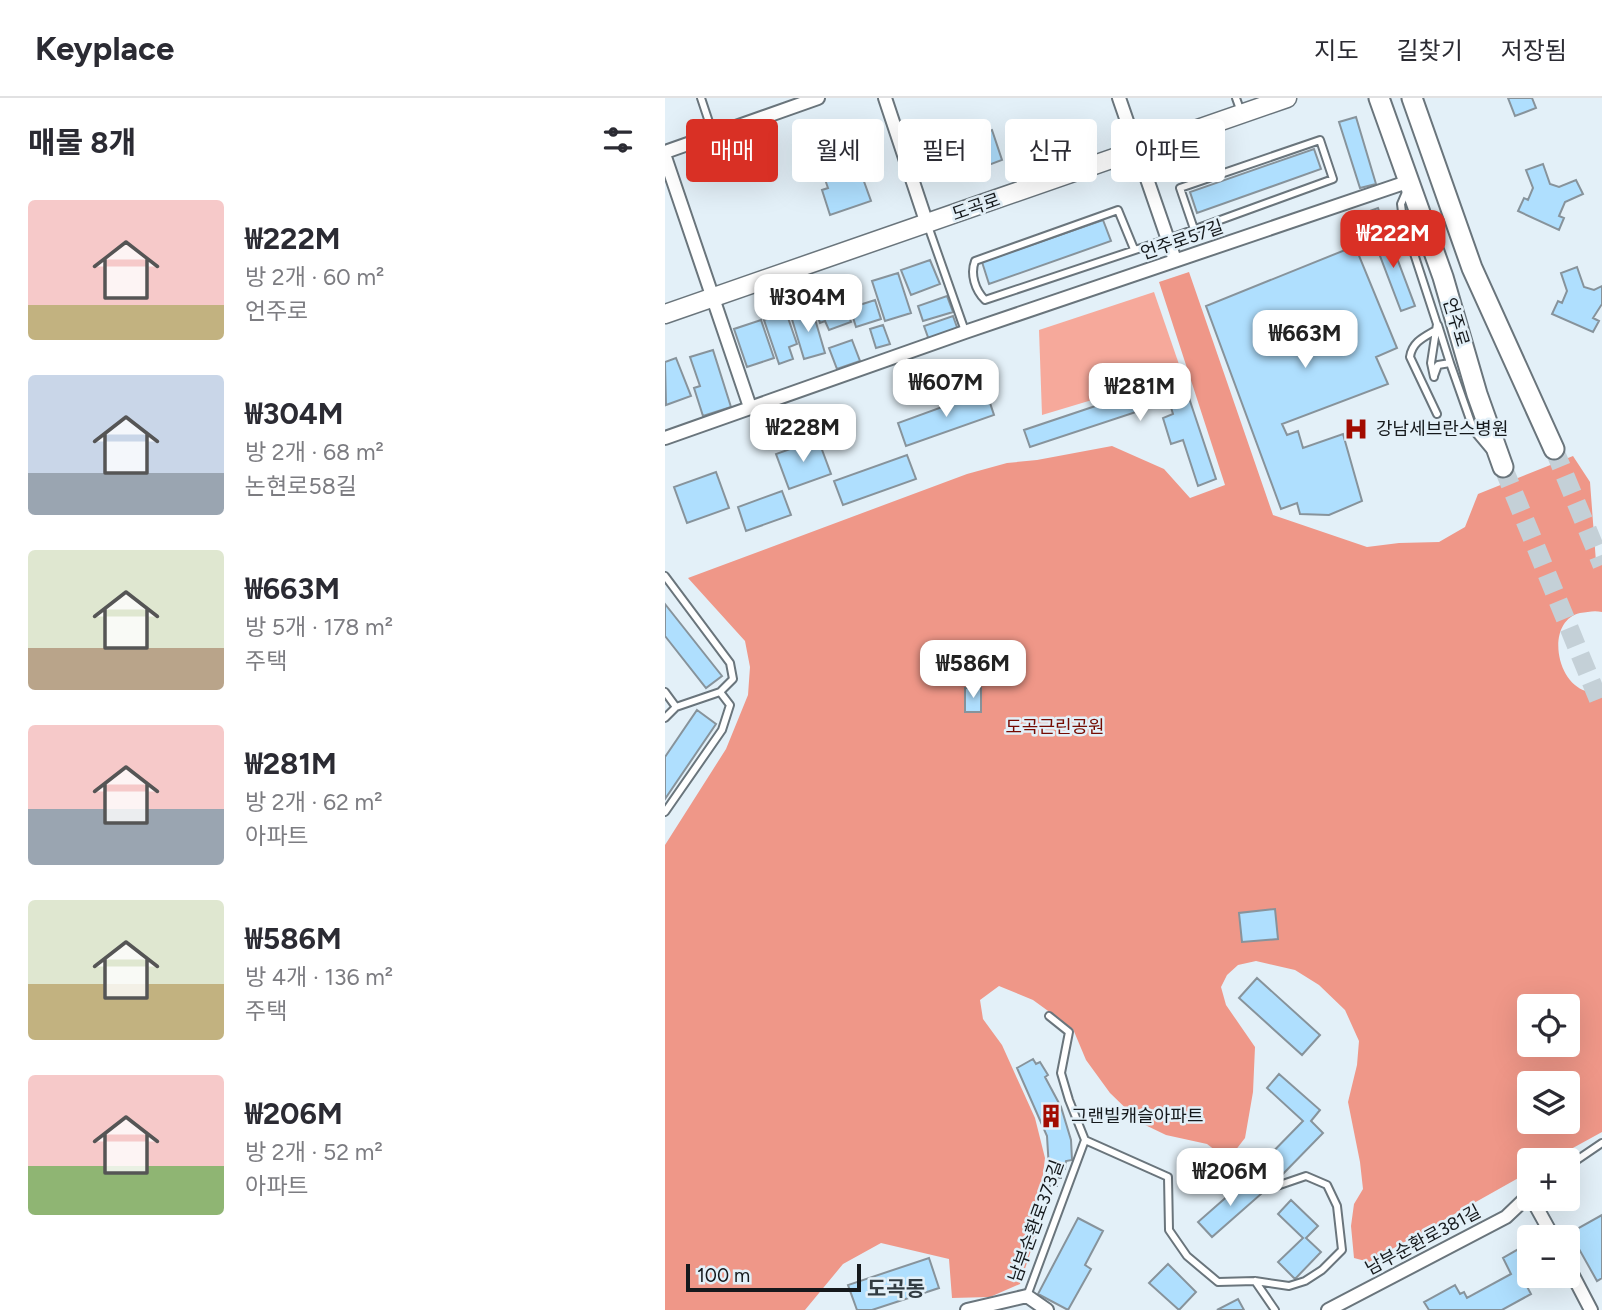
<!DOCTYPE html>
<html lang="ko">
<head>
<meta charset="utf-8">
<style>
	body { margin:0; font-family:Figtree,"Noto Sans KR",sans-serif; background:#f2f2f3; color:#2b2b33; height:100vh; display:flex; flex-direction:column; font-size:26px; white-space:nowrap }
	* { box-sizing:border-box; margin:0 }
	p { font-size:23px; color:#7c7c81 }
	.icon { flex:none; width:38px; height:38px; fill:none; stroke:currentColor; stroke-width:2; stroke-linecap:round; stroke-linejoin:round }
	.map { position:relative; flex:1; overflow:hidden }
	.side { display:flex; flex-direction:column; background:#fff; width:665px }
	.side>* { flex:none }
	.top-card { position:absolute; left:21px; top:21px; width:665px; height:63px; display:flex; gap:14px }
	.controls { position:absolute; left:852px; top:896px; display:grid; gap:14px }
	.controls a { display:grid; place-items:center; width:63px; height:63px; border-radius:7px; background:#fff; box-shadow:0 7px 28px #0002; font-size:35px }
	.scale { position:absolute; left:21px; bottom:18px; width:175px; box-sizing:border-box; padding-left:7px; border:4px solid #15191c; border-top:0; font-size:19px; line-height:24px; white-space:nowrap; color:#15191c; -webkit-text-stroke:5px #e3f0f8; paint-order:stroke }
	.price { position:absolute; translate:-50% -60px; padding:0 16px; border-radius:14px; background:#fff; color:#222; font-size:23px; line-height:46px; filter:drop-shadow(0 2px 4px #0008) }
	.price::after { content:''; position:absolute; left:50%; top:42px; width:21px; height:16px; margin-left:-10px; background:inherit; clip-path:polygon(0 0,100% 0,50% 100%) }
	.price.current { background:#d93025; color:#fff }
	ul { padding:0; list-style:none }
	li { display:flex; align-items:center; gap:21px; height:175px; padding:0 28px }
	li span { display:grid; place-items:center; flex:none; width:196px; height:140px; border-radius:7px; color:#555 }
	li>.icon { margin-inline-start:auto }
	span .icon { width:84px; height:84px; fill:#fffc; stroke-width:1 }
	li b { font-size:30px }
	h2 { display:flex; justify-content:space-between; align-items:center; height:84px; padding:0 28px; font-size:30px }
	.tag { padding:0 24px; border-radius:7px; background:#fff; box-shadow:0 7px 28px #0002; font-size:24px; line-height:63px }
	.tag.current { background:#d93025; color:#fff }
	header { display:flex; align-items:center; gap:42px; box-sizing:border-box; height:98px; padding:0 35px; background:#fff; border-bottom:2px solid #e1e1e2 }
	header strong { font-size:33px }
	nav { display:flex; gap:38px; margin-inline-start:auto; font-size:24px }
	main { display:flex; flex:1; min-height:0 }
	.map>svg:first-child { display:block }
</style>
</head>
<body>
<header>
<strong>Keyplace</strong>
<nav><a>지도</a><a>길찾기</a><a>저장됨</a></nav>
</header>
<main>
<section class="side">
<h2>매물 8개<svg class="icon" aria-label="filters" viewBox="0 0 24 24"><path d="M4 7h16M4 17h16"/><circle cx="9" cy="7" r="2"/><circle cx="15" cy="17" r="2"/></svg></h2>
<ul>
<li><span style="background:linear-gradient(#f6c9c9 75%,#c2b280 0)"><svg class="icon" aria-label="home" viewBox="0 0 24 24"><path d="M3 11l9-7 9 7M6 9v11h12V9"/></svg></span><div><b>₩222M</b><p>방 2개 · 60 m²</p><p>언주로</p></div></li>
<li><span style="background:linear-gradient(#c9d6e8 70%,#9aa5b1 0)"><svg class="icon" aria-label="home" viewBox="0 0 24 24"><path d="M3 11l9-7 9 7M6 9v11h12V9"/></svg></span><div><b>₩304M</b><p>방 2개 · 68 m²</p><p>논현로58길</p></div></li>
<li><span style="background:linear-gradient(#dfe7d0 70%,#b9a48a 0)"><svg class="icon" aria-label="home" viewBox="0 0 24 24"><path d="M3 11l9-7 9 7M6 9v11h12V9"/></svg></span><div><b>₩663M</b><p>방 5개 · 178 m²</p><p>주택</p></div></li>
<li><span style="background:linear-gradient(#f6c9c9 60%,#9aa5b1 0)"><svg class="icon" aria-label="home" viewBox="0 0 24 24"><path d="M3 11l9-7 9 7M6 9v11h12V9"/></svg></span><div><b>₩281M</b><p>방 2개 · 62 m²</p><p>아파트</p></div></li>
<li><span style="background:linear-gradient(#dfe7d0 60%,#c2b280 0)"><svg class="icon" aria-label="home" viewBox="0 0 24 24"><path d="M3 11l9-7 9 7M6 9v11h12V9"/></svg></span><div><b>₩586M</b><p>방 4개 · 136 m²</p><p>주택</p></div></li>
<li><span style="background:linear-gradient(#f6c9c9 65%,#8fb573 0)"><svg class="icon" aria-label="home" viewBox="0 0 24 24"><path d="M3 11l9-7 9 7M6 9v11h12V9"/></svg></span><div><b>₩206M</b><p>방 2개 · 52 m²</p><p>아파트</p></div></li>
</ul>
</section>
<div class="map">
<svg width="937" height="1212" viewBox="0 0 937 1212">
	<rect width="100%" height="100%" fill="#e3f0f8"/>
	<path fill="#f6a99b" d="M 489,194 L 517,275 L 377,317 L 374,232 Z"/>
	<path fill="#ef9788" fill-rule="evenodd" d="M 524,174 L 608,417 L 702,449 L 734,445 L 774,444 L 800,429 L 813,396 L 908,358 L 925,384 L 931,464 L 937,465 L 937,514 C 929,512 923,514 915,515 C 881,523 890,584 921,593 C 925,594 932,593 937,592 L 937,1034 L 886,1062 L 864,1062 L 864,1074 L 704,1164 L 689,1160 L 686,1128 L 689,1106 L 698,1091 L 695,1064 L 683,1004 L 692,967 L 694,943 L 680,912 L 654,887 L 630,872 L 591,863 L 573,867 L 562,877 L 556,889 L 561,907 L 590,949 L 588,994 L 580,1040 L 563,1062 L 542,1046 L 501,1037 L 476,1025 L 445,995 L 421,962 L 408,931 L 368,902 L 334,888 L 315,902 L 318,921 L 337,947 L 370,1020 L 380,1060 L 370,1140 L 355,1186 L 325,1199 L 287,1200 L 284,1161 L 216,1145 L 178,1166 L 140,1212 L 0,1212 L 0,747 L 61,651 L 83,597 L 85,569 L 80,543 L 23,480 L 302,376 L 342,365 L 372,362 L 447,348 L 499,371 L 525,400 L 560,387 L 494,184 ZM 864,908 L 903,908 L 903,947 L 864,947 ZM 864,985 L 903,985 L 903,1024 L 864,1024 Z"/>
	<path fill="#afdffe" stroke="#87939b" stroke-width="2" d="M 843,0 L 867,0 L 871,10 L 850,18 Z
		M 691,19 L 711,86 L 695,90 L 674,24 Z
		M 327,32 L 337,62 L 305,74 L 294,44 Z
		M 169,33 L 186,82 L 197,78 L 206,103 L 165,117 L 157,92 L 163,90 L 146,41 Z
		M 649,51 L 656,71 L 532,115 L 525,94 Z
		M 878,66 L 885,86 L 894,89 L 911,82 L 918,96 L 900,104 L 894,118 L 899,120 L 894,132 L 853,113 L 859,100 L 863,102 L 868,90 L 861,72 Z
		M 713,110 L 721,131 L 707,137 L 699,115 Z
		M 438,122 L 446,143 L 324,186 L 317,164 Z
		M 721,131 L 750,208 L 736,213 L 707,137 Z
		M 690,148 L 732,250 L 711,259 L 723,286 L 617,326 L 622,337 L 633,333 L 638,350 L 678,336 L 697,403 L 664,417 L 635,416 L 632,405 L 616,411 L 541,208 Z
		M 265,162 L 275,186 L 246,197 L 236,172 Z
		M 912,169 L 919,189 L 929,192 L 937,188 L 937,206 L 928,220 L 934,223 L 928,234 L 887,216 L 893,203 L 897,205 L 902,193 L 896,175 Z
		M 233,175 L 246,215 L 220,223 L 207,183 Z
		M 176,195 L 186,224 L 164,232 L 160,223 L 155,225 L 148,204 Z
		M 282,198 L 288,214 L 258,223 L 253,208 Z
		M 210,202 L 216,221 L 191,229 L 185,210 Z
		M 147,211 L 160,255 L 139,261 L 126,218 Z
		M 121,214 L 132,246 L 124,249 L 128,261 L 114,266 L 99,222 Z
		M 288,218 L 293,232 L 264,242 L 259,228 Z
		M 96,222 L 109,260 L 82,269 L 69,231 Z
		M 218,227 L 225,246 L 211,250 L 205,231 Z
		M 187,242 L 195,263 L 172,271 L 164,250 Z
		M 48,252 L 66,309 L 38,318 L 29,290 L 35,288 L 25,259 Z
		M 11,260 L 26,298 L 1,307 L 0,264 Z
		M 517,279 L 551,381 L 533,388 L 518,342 L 506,346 L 498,320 L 508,316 L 504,303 L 365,349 L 359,332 Z
		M 321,293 L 329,317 L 241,348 L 233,325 Z
		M 153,341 L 166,376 L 124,391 L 111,356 Z
		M 242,357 L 251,381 L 178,407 L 169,383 Z
		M 51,374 L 64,410 L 22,425 L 9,389 Z
		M 117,393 L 126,417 L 81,433 L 73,409 Z
		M 0,506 L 57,578 L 41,590 L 0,538 Z
		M 300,590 L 316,590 L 316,614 L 300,614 Z
		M 32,612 L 51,626 L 0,701 L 0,659 Z
		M 610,811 L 613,841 L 577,844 L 574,815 Z
		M 592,880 L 655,937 L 637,957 L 574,900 Z
		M 368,961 L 371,966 L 375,964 L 383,977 L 380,979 L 396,1009 L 406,1042 L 407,1062 L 401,1063 L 400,1071 L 396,1072 L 396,1080 L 392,1080 L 392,1088 L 385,1088 L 382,1038 L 352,970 Z
		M 614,976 L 655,1012 L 646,1023 L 658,1035 L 613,1081 L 597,1065 L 638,1023 L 602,990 Z
		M 582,1081 L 596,1096 L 547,1139 L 533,1124 Z
		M 626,1102 L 653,1128 L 641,1140 L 656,1154 L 630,1181 L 613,1164 L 638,1140 L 613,1116 Z
		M 937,1117 L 937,1180 L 932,1183 L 905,1135 Z
		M 413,1120 L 438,1133 L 420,1167 L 426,1171 L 403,1212 L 373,1196 Z
		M 864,1145 L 864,1174 L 859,1177 L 862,1182 L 859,1183 L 866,1196 L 837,1212 L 764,1212 L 759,1204 L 790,1187 L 795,1196 L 799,1194 L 802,1200 L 846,1176 L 838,1160 Z
		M 264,1160 L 274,1190 L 207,1212 L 192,1212 L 183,1187 Z
		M 503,1166 L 531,1194 L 514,1212 L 484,1185 Z
		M 573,1201 L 579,1212 L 552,1212 Z"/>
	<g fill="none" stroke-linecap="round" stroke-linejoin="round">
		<path stroke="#c4d0d7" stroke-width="19" stroke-dasharray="19 10" stroke-linecap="butt" d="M 889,351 L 937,467
			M 838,369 L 937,610"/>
		<g stroke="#6a757c" stroke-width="10">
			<path id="lane" d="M 36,0 L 48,36
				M 571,0 L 576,14
				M 742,92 L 736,106 L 738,122 L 772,226 L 766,265 L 769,279
				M 263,128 L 300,233
				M 469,151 L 453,112 L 310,163 C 305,176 310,192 320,202 L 503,141 L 668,81 L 655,42 L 515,90 L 529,131
				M 773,227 L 785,265
				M 771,232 C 759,239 747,244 745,259 L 772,316
				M 769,278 L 773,267 L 785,265 L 809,333 L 824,351
				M 0,478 L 65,565 L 68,581 L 55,594 L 11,609 L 0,594
				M 0,620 L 11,609
				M 0,714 L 57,632 L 65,607 L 55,594
				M 384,918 L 404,934 L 396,975 L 404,1002 L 420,1042 L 503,1079 L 504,1132 L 522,1158 L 553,1184 L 590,1183 L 624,1188 L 640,1183 L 657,1172 L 677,1152 L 672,1108 L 662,1087 L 641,1078 L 606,1090
				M 903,1068 L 937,1045
				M 590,1183 L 610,1212
				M 362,1198 L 420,1042"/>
		</g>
		<g stroke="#6a757c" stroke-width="16">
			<path id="street" d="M 220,0 L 262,126
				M 454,0 L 510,162
				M 0,54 L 153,0
				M 0,59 L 85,309
				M 0,340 L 300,234 L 745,83
				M 867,1101 L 888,1139
				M 903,1168 L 926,1212
				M 302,1212 L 362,1198 L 382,1212
				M 663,1212 L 841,1119 L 864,1097"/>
		</g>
		<g stroke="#6a757c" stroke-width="21">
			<path id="secondary" d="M 0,216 L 622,0"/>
		</g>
		<g stroke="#6a757c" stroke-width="23">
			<path id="primary" d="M 714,0 L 778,179 L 812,296 L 838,369
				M 747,0 L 807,170 L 889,351"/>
		</g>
		<use href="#lane" stroke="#fff" stroke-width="6"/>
		<use href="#street" stroke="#fff" stroke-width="12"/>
		<use href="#secondary" stroke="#fff" stroke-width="18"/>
		<use href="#primary" stroke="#fff" stroke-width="19"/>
	</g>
	<defs>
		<g id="hospital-bare" transform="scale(1.89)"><path d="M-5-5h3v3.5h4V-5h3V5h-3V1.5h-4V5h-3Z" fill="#a20b00" stroke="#e3f0f8" stroke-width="2.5" paint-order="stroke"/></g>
		<g id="building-bare" transform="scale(1.89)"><path d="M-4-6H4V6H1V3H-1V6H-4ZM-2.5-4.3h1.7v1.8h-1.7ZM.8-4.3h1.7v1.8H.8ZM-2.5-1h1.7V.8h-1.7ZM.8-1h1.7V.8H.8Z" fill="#a20b00" stroke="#e3f0f8" stroke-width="2.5" paint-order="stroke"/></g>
	</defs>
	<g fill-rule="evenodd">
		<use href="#hospital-bare" x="691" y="331"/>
		<use href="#building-bare" x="386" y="1018"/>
	</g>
	<g text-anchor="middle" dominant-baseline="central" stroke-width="5" stroke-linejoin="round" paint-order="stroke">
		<g font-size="18" fill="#15191c" stroke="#e3f0f8">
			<text transform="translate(311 109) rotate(-19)">도곡로</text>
			<text transform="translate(517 142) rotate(-19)">언주로57길</text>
			<text transform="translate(791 224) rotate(73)">언주로</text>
			<text transform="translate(371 1123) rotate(-70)">남부순환로373길</text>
			<text transform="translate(758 1142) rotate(-28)">남부순환로381길</text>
		</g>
		<g font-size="18" fill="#15191c" stroke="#e3f0f8" text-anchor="start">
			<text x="711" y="331">강남세브란스병원</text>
			<text x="406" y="1018">그랜빌캐슬아파트</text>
		</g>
		<g font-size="18" fill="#750b02" stroke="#e3f0f8">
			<text x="390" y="629">도곡근린공원</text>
		</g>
		<g font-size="21" font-weight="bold" fill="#323c42" stroke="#e3f0f8">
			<text x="231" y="1190">도곡동</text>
		</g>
	</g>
</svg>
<div class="controls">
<a><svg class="icon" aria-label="locate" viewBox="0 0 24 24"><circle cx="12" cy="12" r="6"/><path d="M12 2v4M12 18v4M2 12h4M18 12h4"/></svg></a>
<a><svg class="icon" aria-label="layers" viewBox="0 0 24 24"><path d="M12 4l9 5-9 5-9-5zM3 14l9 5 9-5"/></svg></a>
<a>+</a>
<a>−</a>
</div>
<div class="scale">100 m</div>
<b class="price current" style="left:728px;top:172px">₩222M</b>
<b class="price" style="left:143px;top:236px">₩304M</b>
<b class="price" style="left:640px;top:272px">₩663M</b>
<b class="price" style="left:281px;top:321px">₩607M</b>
<b class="price" style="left:475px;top:325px">₩281M</b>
<b class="price" style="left:138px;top:366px">₩228M</b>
<b class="price" style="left:308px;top:602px">₩586M</b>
<b class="price" style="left:565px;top:1110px">₩206M</b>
<div class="top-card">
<a class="tag current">매매</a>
<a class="tag">월세</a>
<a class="tag">필터</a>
<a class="tag">신규</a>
<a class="tag">아파트</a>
</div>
</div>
</main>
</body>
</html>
